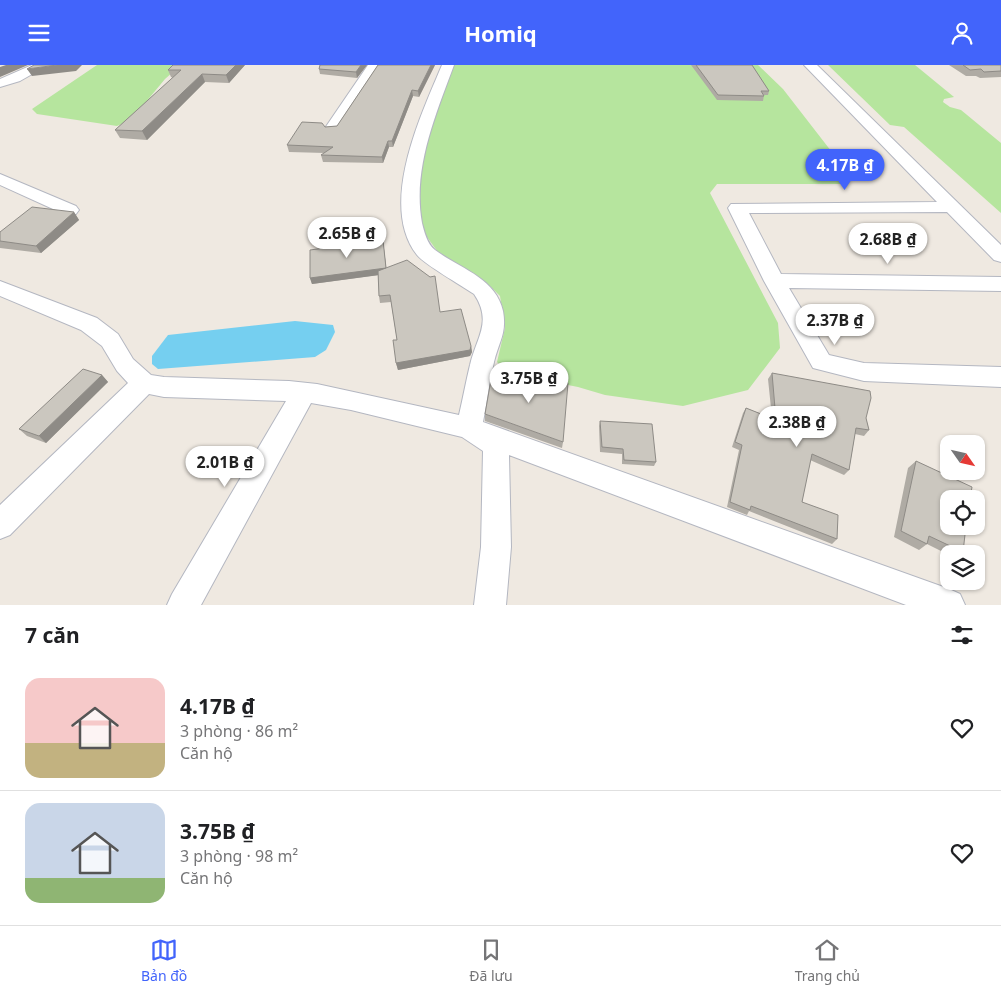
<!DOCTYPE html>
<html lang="vi">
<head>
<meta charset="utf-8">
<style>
	body { margin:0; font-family:"Noto Sans",sans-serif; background:#f6f6f6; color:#202124; height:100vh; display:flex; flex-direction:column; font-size:19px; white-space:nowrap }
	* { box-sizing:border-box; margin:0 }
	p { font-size:16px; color:#757577 }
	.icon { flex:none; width:28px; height:28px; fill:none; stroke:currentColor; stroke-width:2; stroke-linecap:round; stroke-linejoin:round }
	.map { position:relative; height:540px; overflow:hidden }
	.drawer { display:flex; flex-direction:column; background:#fff; flex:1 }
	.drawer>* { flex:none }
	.needle { width:32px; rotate:124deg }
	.fabs { position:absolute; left:940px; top:370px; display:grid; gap:10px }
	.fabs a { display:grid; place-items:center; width:45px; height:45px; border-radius:10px; background:#fff; box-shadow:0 1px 4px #0004; font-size:25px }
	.price { position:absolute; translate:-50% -42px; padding:0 11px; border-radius:18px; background:#fff; color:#222; font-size:16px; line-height:32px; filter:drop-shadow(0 1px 2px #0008) }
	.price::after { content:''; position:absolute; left:50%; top:30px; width:15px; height:11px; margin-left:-8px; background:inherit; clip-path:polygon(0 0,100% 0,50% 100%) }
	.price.current { background:#4264fb; color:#fff }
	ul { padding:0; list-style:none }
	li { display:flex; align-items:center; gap:15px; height:125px; padding:0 25px }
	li+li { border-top:1px solid #e0e0e0 }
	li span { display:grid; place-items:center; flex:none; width:140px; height:100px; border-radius:15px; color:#555 }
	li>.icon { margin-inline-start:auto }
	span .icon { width:60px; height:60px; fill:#fffc; stroke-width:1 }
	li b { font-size:21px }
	h2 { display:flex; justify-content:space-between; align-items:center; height:60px; padding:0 25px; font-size:21px }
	header { display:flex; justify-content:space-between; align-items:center; height:65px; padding:0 25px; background:#4264fb; color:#fff; font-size:22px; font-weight:700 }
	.tabs { display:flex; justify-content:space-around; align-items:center; height:70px; border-top:1px solid #e0e0e0; background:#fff; font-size:14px; color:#757577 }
	.tabs a { display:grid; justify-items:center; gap:2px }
	.tabs .current { color:#4264fb }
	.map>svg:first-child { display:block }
</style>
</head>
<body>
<header><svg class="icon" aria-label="menu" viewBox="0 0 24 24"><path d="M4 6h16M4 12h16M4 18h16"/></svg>Homiq<svg class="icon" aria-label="person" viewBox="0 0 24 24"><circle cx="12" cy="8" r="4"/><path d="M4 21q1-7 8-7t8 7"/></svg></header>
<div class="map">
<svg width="1001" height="540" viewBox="0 0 1001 540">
	<rect width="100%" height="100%" fill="#efe9e1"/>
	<path fill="#b6e59e" d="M 97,0 L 181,0 L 165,14 L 131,55 L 117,61 L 37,49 L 32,44 Z
		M 453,0 L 758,0 L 783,24 L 852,113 L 846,119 L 717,119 L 710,128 L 778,258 L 780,283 L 748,325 L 683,341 L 605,330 L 578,322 L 508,308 L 497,297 L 505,263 L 500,231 L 491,222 L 440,190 L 419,161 L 420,112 L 429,68 Z
		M 828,0 L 915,0 L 954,32 L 944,34 L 943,37 L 950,42 L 961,45 L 1001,78 L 1001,148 L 904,62 L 890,60 Z"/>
	<path fill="#75cff0" d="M 295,256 L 333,260 L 335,267 L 326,285 L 315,292 L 158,304 L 152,299 L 152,291 L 168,270 Z"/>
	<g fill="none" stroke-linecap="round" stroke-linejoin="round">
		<g stroke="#b4b7c1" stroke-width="2">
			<path id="street" d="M 32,0 L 48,0 L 20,16 L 0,22 L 0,14 Z
				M 368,0 L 380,0 L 337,66 L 327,66 L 325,63 Z
				M 442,0 L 454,0 C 436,49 412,104 422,158 C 424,166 427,179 435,185 C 459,203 496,213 503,246 C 507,269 499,276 494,297 C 489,317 487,337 483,357 L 949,524 L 960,529 L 965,540 L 906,540 L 509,390 L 511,482 L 506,540 L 474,540 L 481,482 L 483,386 L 462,372 L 351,345 L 311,338 L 201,540 L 167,540 L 172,529 L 286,336 L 164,332 L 149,329 L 10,470 L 0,474 L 0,440 L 128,318 L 117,306 L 102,281 L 81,265 L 0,231 L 0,216 L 97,253 L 118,269 L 133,294 L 151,310 L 164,312 L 289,316 L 317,319 L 459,350 C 463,333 466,316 470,300 C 476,273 493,257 474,229 C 461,220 425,200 417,190 C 378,140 421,50 442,0 Z
				M 804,0 L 817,0 L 1001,180 L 1001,197 L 994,195 L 947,147 L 749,148 L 781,209 L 1001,212 L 1001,226 L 789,223 L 829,290 L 864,298 L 1001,302 L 1001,322 L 864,316 L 813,303 L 764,216 L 728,143 L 731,139 L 937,137 Z
				M 0,109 L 76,141 L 79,145 L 76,149 L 70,150 L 64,149 L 0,120 Z"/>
		</g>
		<use href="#street" fill="#fff" fill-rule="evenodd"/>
	</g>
	<path fill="#afaba4" d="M 245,0 L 229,18 L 205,17 L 147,75 L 120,73 L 115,65 L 173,13 L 171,12 L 168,5 Z
		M 320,0 L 367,0 L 357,13 L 320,9 L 319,4 Z
		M 378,0 L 435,0 L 419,32 L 413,31 L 393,82 L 389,82 L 383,98 L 323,97 L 321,90 L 325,88 L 289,87 L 287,80 L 325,62 L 337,61 Z
		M 691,0 L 752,0 L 769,26 L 768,30 L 764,30 L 763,36 L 717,35 Z
		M 949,0 L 1001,0 L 1001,12 L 980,13 L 976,11 L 966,11 Z
		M 74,147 L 79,155 L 41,188 L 0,183 L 0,176 Z
		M 383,175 L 386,203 L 440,247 L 471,281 L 472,287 L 470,291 L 398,305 L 396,298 L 397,275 L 391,237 L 380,238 L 379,231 L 378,210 L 312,219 L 310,213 Z
		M 772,308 L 866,353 L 869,365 L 864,371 L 855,369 L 849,405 L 844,410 L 810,395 L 802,437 L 837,474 L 832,479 L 749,446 L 747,450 L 727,442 L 739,385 L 732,382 L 743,348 L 746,343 L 772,353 L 768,314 Z
		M 102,310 L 108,317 L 46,378 L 27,371 L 19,364 Z
		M 485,349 L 563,377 L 562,383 L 485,356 Z
		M 600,356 L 656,397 L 654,401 L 622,399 L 622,389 L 600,387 L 599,361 Z
		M 916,396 L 963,487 L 961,489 L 949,489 L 949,490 L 927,479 L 919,485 L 894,472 L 908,403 Z"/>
	<path fill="#8e8b86" d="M 6,0 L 28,0 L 0,12 L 0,2 Z
		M 57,0 L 82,0 L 76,6 L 32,11 L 27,4 Z
		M 236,0 L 245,0 L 229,18 L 226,10 Z
		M 361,0 L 367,0 L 357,13 L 356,7 Z
		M 431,0 L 435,0 L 419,32 L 418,26 Z
		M 202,9 L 205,17 L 147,75 L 142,66 Z
		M 412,25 L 413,31 L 393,82 L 392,76 Z
		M 388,76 L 389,82 L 383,98 L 382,92 Z
		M 74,147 L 79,155 L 41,188 L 36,181 Z
		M 383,175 L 387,209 L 312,219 L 310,213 Z
		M 471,281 L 472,287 L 470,291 L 398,305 L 396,298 Z
		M 102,310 L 108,317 L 46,378 L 39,371 Z"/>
	<path fill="#cbc7bf" stroke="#8e8b86" d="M 34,0 L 57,0 L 27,4 Z
		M 173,0 L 236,0 L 226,10 L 202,9 L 142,66 L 115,65 L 181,5 L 168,5 Z
		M 320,0 L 361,0 L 356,7 L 319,4 Z
		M 378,0 L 431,0 L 418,26 L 412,25 L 392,76 L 388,76 L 382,92 L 321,90 L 333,82 L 287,80 L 302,57 L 322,58 L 325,62 L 337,61 Z
		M 696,0 L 752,0 L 769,26 L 761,26 L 764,31 L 718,30 Z
		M 963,0 L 1001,0 L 1001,6 L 984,7 L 981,4 L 970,5 Z
		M 32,142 L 74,147 L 36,181 L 0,176 L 0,167 Z
		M 383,175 L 386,203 L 310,213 L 310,185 Z
		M 407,195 L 430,212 L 435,211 L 440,247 L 461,244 L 471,281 L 470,285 L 396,298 L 393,275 L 397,275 L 390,230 L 379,231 L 378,206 Z
		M 83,304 L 102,310 L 39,371 L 19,364 Z
		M 772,308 L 870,326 L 871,333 L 866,353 L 869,365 L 856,363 L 849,405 L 812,389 L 802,437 L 838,450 L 837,474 L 751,441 L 750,445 L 730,437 L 742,380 L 735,377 L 746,343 L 776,355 Z
		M 492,309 L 568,318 L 563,377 L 485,349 Z
		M 600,356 L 652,359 L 656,397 L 624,395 L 623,384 L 602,382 Z
		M 916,396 L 972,422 L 970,434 L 949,434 L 949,461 L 966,461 L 963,487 L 929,471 L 927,479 L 901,466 Z"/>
</svg>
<div class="fabs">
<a><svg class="needle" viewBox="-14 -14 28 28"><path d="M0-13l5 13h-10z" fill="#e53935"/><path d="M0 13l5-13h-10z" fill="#757577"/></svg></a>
<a><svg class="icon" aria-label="locate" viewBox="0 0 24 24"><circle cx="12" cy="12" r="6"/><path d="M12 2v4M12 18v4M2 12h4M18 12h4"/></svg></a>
<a><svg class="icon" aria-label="layers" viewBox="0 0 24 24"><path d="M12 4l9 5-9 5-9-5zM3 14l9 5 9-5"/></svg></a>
</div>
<b class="price current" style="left:845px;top:126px">4.17B ₫</b>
<b class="price" style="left:347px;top:194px">2.65B ₫</b>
<b class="price" style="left:888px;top:200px">2.68B ₫</b>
<b class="price" style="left:835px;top:281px">2.37B ₫</b>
<b class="price" style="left:529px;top:339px">3.75B ₫</b>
<b class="price" style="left:797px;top:383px">2.38B ₫</b>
<b class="price" style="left:225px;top:423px">2.01B ₫</b>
</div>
<section class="drawer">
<h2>7 căn<svg class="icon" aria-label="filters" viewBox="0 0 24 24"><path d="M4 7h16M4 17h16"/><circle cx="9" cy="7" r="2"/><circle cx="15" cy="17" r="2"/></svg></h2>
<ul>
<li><span style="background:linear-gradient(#f6c9c9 65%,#c2b280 0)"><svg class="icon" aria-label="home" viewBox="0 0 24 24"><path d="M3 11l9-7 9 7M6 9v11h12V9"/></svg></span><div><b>4.17B ₫</b><p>3 phòng · 86 m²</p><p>Căn hộ</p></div><svg class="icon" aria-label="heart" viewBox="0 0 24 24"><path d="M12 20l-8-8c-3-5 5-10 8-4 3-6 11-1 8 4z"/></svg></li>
<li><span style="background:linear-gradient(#c9d6e8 75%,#8fb573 0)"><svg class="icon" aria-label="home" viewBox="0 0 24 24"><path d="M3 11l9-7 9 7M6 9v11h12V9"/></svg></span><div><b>3.75B ₫</b><p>3 phòng · 98 m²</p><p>Căn hộ</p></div><svg class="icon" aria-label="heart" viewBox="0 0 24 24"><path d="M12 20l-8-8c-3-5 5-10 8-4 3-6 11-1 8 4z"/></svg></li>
</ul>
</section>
<nav class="tabs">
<a class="current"><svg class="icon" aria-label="map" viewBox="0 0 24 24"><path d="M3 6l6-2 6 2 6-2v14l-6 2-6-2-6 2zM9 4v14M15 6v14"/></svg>Bản đồ</a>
<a><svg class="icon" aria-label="saved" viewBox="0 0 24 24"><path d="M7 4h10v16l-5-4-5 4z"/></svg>Đã lưu</a>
<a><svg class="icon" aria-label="home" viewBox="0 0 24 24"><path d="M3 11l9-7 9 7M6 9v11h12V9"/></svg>Trang chủ</a>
</nav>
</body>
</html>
